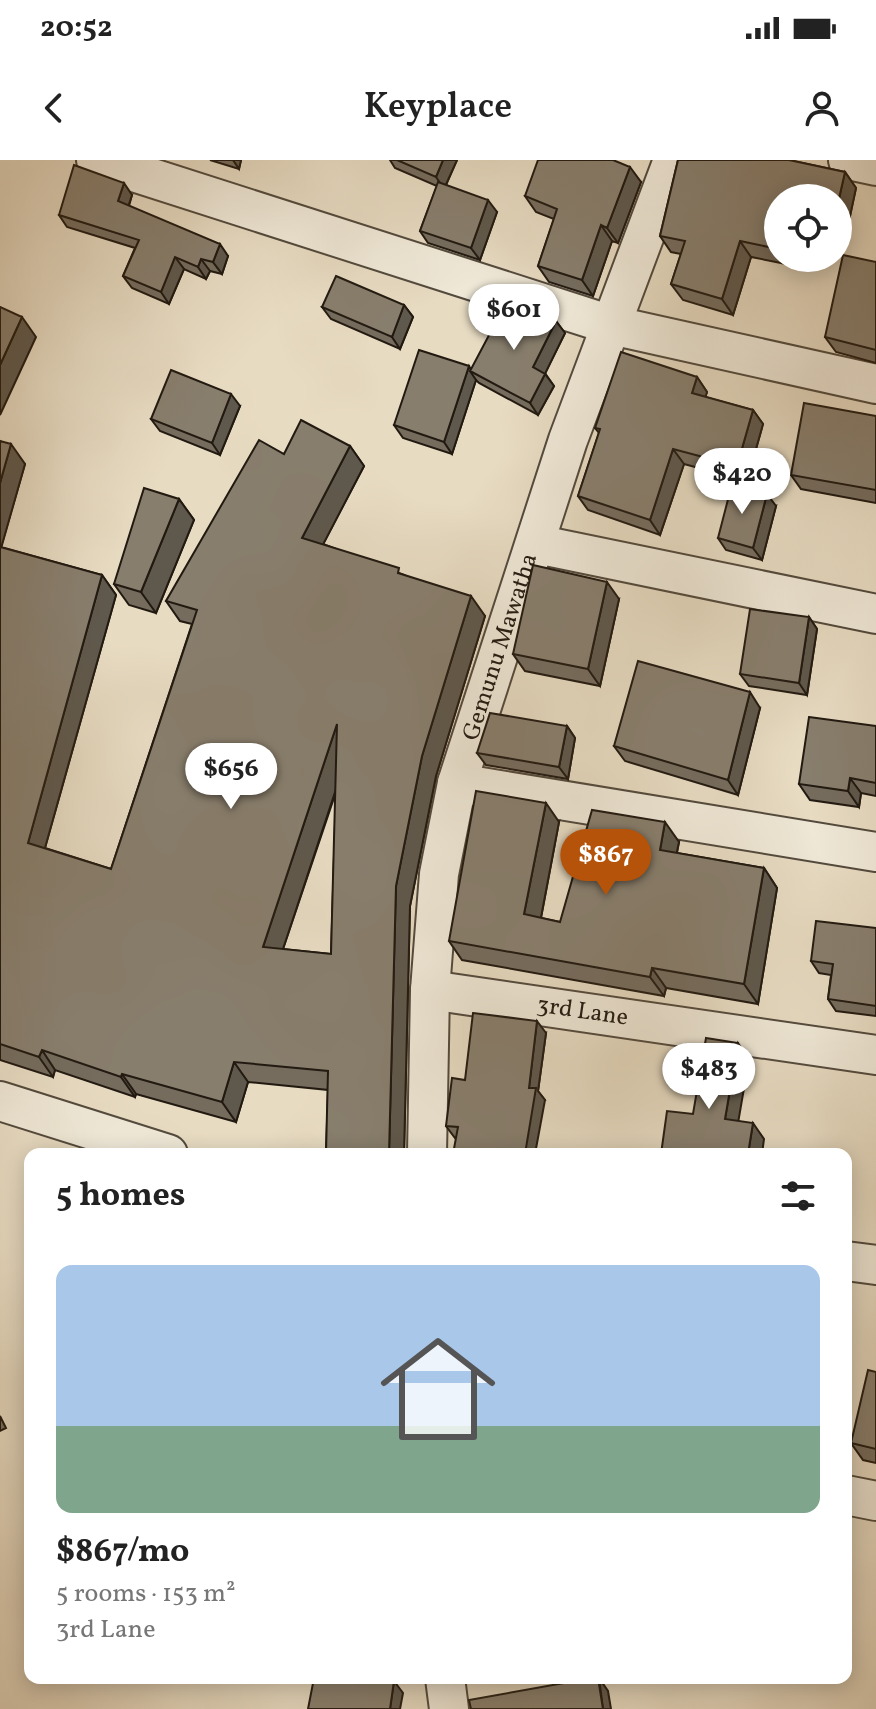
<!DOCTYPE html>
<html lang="en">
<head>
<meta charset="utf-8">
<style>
	body { margin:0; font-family:Vollkorn,serif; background:#f6f6f6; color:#222; height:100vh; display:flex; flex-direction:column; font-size:30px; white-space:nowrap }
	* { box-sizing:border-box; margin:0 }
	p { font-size:26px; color:#767676 }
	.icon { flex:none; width:44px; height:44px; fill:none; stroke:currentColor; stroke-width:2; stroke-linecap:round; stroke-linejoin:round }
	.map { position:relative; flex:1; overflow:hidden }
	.drawer { position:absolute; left:24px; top:988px; width:828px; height:536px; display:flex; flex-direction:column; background:#fff; border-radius:16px; box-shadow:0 4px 20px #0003 }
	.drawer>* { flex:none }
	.buttons { position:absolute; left:764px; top:24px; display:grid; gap:16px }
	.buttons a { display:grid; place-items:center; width:88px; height:88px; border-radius:50%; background:#fff; box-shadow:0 4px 20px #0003; font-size:40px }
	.price { position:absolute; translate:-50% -68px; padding:0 18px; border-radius:28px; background:#fff; color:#222; font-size:26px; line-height:52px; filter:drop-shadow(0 2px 4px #0008) }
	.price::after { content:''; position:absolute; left:50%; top:48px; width:24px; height:18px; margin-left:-12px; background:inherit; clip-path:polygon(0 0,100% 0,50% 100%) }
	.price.active { background:#b45309; color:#fff }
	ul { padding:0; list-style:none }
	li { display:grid; align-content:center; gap:16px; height:424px; padding:0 32px }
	li span { display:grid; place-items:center; height:248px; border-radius:16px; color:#555 }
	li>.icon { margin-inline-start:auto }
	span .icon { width:144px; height:144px; fill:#fffc; stroke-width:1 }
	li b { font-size:34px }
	h2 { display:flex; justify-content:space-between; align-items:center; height:96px; padding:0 32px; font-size:34px }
	.status { display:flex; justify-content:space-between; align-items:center; height:56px; padding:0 40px; background:#fff; direction:ltr }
	.status svg { height:22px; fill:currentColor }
	header { display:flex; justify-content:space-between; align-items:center; height:104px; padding:0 32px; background:#fff; font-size:36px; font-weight:600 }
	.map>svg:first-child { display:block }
</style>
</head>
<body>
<div class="status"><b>20:52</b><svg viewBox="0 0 49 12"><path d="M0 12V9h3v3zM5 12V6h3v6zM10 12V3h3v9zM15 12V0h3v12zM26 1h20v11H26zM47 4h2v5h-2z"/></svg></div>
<header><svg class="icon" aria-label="back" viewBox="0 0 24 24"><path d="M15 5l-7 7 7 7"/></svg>Keyplace<svg class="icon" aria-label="person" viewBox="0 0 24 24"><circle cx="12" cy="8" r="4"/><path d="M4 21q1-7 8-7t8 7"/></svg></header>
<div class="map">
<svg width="876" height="1549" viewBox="0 0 876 1549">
	<rect width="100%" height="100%" fill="#e7dbc2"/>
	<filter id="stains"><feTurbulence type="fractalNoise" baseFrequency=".0025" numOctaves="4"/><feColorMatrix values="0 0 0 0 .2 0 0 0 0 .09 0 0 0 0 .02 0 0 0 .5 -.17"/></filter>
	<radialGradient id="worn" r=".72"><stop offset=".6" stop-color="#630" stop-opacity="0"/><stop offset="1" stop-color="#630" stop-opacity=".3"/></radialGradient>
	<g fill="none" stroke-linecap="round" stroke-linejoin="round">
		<g stroke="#534a3d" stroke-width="42">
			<g id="minor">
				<path d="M 96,0 L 611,165 L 876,224"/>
				<path d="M 848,0 L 876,6"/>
				<path d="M 536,384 L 876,454"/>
				<path d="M 457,623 L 876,692"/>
				<path id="s1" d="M 430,830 L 876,895"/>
				<path d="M 0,941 L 168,994"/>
				<path id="s2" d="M 427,994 L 430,830 L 439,714 L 457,623 L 568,280 L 673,0"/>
				<path d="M 846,1101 L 876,1105"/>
				<path d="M 846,1335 L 876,1341"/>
				<path d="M 445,1518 L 449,1549"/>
			</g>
		</g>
		<use href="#minor" stroke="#efe8d7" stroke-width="38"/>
	</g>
	<path fill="#756c5e" stroke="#221a11" stroke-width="2" fill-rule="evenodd" d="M 210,0 L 241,0 L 239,9 Z
		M 390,0 L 457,0 L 446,25 L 497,52 L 480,100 L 428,83 L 420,71 L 437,26 L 395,8 Z
		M 678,0 L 789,0 L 845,12 L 856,28 L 844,84 L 838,83 L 838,38 L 778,38 L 778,98 L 803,98 L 801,107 L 751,97 L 733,155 L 683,140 L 671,124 L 681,94 L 671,92 L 660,76 Z
		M 641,22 L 618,83 L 612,81 L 593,136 L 549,122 L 538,106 L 554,59 L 536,52 L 525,36 Z
		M 132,35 L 129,46 L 228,96 L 222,114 L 210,111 L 206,119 L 184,109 L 169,144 L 132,128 L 123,116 L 135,88 L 67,67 L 59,55 Z
		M 876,102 L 876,203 L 836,192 L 825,177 Z
		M 404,145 L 413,157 L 400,189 L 331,159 L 322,147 Z
		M 556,161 L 565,173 L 545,213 L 554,226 L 538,255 L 479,223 L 476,220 L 452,294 L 403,278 L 394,265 L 471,209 Z
		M 697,217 L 707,232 L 705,237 L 753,250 L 763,264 L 747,321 L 684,304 L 660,375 L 588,350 L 578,336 L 599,273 L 595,268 Z
		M 240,246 L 220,295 L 160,271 L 151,259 Z
		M 876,256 L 876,343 L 801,329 L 791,315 Z
		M 0,281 L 25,304 L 1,387 L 102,415 L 116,435 L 45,688 L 111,709 L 192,464 L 180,461 L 166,441 L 284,294 L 350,286 L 364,306 L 323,384 L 404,415 L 485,456 L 436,616 L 410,746 L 404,994 L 326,994 L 328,930 L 248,922 L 236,962 L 136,934 L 135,937 L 55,910 L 53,917 L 0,900 ZM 336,632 L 331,794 L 283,789 Z
		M 179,339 L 194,360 L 156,453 L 129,445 L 114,424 Z
		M 776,346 L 762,400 L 726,390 L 718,378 Z
		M 619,439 L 600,526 L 525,511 L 513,494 Z
		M 809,457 L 817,469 L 807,535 L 749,526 L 740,514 Z
		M 760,548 L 738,635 L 625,601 L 614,586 Z
		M 567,566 L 575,578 L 568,619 L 486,605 L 477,593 Z
		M 876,566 L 876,636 L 861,633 L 859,647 L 810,640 L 799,624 Z
		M 559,662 L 541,758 L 560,762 L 679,682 L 677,693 L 764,708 L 777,728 L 758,844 L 666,828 L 664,836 L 462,800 L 449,781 Z
		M 876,768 L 876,856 L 836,851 L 828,839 L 831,815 L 819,813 L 811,801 Z
		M 546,873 L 538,931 L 545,940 L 455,978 L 446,966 L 465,920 Z
		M 876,1212 L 876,1303 L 863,1300 L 851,1283 Z
		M 0,1256 L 6,1268 L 0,1271 Z"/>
	<path fill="#5f584c" stroke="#221a11" stroke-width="2" d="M 233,0 L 241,0 L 239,9 Z
		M 443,0 L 457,0 L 444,29 L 436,17 Z
		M 630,7 L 641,22 L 618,83 L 607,68 Z
		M 845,12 L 856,28 L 844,84 L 838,76 L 838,43 Z
		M 124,23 L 132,35 L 126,53 L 118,41 Z
		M 488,40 L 497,52 L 480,100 L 471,88 Z
		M 601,65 L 612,81 L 593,136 L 582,120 Z
		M 740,81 L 751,97 L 733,155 L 722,139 Z
		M 220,84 L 228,96 L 222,114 L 213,102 Z
		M 175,97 L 184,109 L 169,144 L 161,132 Z
		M 794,98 L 803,98 L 801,107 Z
		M 201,99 L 210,111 L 206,119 L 198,107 Z
		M 404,145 L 413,157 L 400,189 L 392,177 Z
		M 22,157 L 36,177 L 0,255 L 0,205 Z
		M 556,161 L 565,173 L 542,220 L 533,207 Z
		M 469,206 L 473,213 L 470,211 L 476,220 L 452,294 L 444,282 Z
		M 545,214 L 554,226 L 538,255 L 530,243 Z
		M 697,217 L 707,232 L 702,248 L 692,233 Z
		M 231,234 L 240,246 L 220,295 L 212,283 Z
		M 753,250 L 763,264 L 747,321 L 737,306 Z
		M 11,284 L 25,304 L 0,392 L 0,323 Z
		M 350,286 L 364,306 L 316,398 L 302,378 Z
		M 673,289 L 684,304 L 660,375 L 650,360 Z
		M 767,334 L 776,346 L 762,400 L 753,388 Z
		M 179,339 L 194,360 L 156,453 L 141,432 Z
		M 102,415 L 116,435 L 41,702 L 28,683 Z
		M 607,422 L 619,439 L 600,526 L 588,509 Z
		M 471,436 L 485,456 L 436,616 L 410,746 L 404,994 L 389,994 L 396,726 L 422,596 Z
		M 809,457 L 817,469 L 807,535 L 799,523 Z
		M 750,532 L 760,548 L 738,635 L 728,620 Z
		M 337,564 L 351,584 L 277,807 L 263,787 Z
		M 567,566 L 575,578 L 568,619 L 559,607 Z
		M 850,618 L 861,633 L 859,647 L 848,631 Z
		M 546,643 L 559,662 L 538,773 L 524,754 Z
		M 665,662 L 679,682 L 673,710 L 660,690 Z
		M 764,708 L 777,728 L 758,844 L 744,824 Z
		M 652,808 L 666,828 L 664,836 L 650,817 Z
		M 537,861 L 546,873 L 538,931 L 545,940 L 535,994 L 525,994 L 529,928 Z
		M 738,883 L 749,899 L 736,975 L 725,959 Z
		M 42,890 L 55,910 L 53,917 L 39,897 Z
		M 234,902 L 248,922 L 236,962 L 222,942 Z
		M 122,914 L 136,934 L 135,937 L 121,917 Z
		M 753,963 L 764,979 L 762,994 L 748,994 Z
		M 599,1518 L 608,1531 L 611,1549 L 603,1549 Z
		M 394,1521 L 403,1533 L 400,1549 L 390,1549 Z"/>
	<path fill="#887e6d" stroke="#221a11" stroke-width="2" fill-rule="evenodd" d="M 397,0 L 443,0 L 436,17 Z
		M 538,0 L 613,0 L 630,7 L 607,68 L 601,65 L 582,120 L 538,106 L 557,49 L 525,36 Z
		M 678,0 L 789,0 L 845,12 L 838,43 L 838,38 L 778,38 L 778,89 L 740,81 L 722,139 L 671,124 L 685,81 L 660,76 Z
		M 74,5 L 124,23 L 118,41 L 220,84 L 213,102 L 201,99 L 198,107 L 175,97 L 161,132 L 123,116 L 139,80 L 59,55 Z
		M 438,22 L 488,40 L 471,88 L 420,71 Z
		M 843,95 L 876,102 L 876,190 L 825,177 Z
		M 336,116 L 404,145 L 392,177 L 322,147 Z
		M 505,145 L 556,161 L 533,207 L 545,214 L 530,243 L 470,211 Z
		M 0,147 L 22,157 L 0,205 Z
		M 419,190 L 469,206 L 444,282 L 394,265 Z
		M 621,192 L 697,217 L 692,233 L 753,250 L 737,306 L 673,289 L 650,360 L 578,336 L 600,269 L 595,268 Z
		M 171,210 L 231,234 L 212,283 L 151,259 Z
		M 804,243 L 876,256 L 876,330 L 791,315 Z
		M 301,260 L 350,286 L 302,378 L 399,408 L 398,413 L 471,436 L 422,596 L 396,726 L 389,994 L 326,993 L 328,911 L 234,902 L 222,942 L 122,914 L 121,917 L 42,890 L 39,897 L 0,884 L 0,387 L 102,415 L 28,683 L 111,709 L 197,450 L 166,441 L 259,280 L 284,294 ZM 337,564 L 331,794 L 263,787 Z
		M 0,281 L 11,284 L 0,323 Z
		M 732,324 L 767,334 L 753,388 L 718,378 Z
		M 144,328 L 179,339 L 141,432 L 114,424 Z
		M 533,405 L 607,422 L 588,509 L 513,494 Z
		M 750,449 L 809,457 L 799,523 L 740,514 Z
		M 638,501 L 750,532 L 728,620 L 614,586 Z
		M 490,553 L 567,566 L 559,607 L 477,593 Z
		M 809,557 L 876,566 L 876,623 L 850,618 L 848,631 L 799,624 Z
		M 476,631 L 546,643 L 524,754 L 560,762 L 592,650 L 665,662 L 660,690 L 764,708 L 744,824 L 652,808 L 650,817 L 449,781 Z
		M 816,761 L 876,768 L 876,846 L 828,839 L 833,804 L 811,801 Z
		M 473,853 L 537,861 L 529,928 L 536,928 L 525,994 L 453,994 L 458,967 L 446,966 L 452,918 L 465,920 Z
		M 706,878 L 738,883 L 725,959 L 753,963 L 748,994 L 661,994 L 667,951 L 693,954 Z
		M 868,1210 L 876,1212 L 876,1289 L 851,1283 Z
		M 314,1518 L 373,1518 L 394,1521 L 390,1549 L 308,1549 Z
		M 592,1518 L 598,1518 L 603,1549 L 471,1549 L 469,1540 Z"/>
	<g text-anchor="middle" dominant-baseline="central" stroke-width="8" stroke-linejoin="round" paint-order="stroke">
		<g font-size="24" fill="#221a11" stroke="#efe8d7">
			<text stroke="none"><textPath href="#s2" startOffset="516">Gemunu Mawatha</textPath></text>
			<text stroke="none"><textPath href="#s1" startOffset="154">3rd Lane</textPath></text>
		</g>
	</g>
	<rect width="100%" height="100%" filter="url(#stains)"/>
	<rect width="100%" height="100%" fill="url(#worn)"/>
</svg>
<div class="buttons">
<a><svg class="icon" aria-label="locate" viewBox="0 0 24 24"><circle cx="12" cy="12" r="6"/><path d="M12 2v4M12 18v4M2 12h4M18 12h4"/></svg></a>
</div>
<b class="price" style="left:514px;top:192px">$601</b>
<b class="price" style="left:742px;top:356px">$420</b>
<b class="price" style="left:231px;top:651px">$656</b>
<b class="price active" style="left:606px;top:737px">$867</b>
<b class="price" style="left:709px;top:951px">$483</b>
<section class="drawer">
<h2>5 homes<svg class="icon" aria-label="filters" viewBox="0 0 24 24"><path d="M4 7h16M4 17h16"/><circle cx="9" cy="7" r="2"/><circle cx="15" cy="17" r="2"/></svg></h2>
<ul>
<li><span style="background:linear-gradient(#a9c7e8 65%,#7fa58c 0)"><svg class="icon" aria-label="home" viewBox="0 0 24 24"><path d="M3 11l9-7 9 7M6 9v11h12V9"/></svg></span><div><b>$867/mo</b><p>5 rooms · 153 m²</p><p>3rd Lane</p></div></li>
</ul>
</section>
</div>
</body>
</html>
